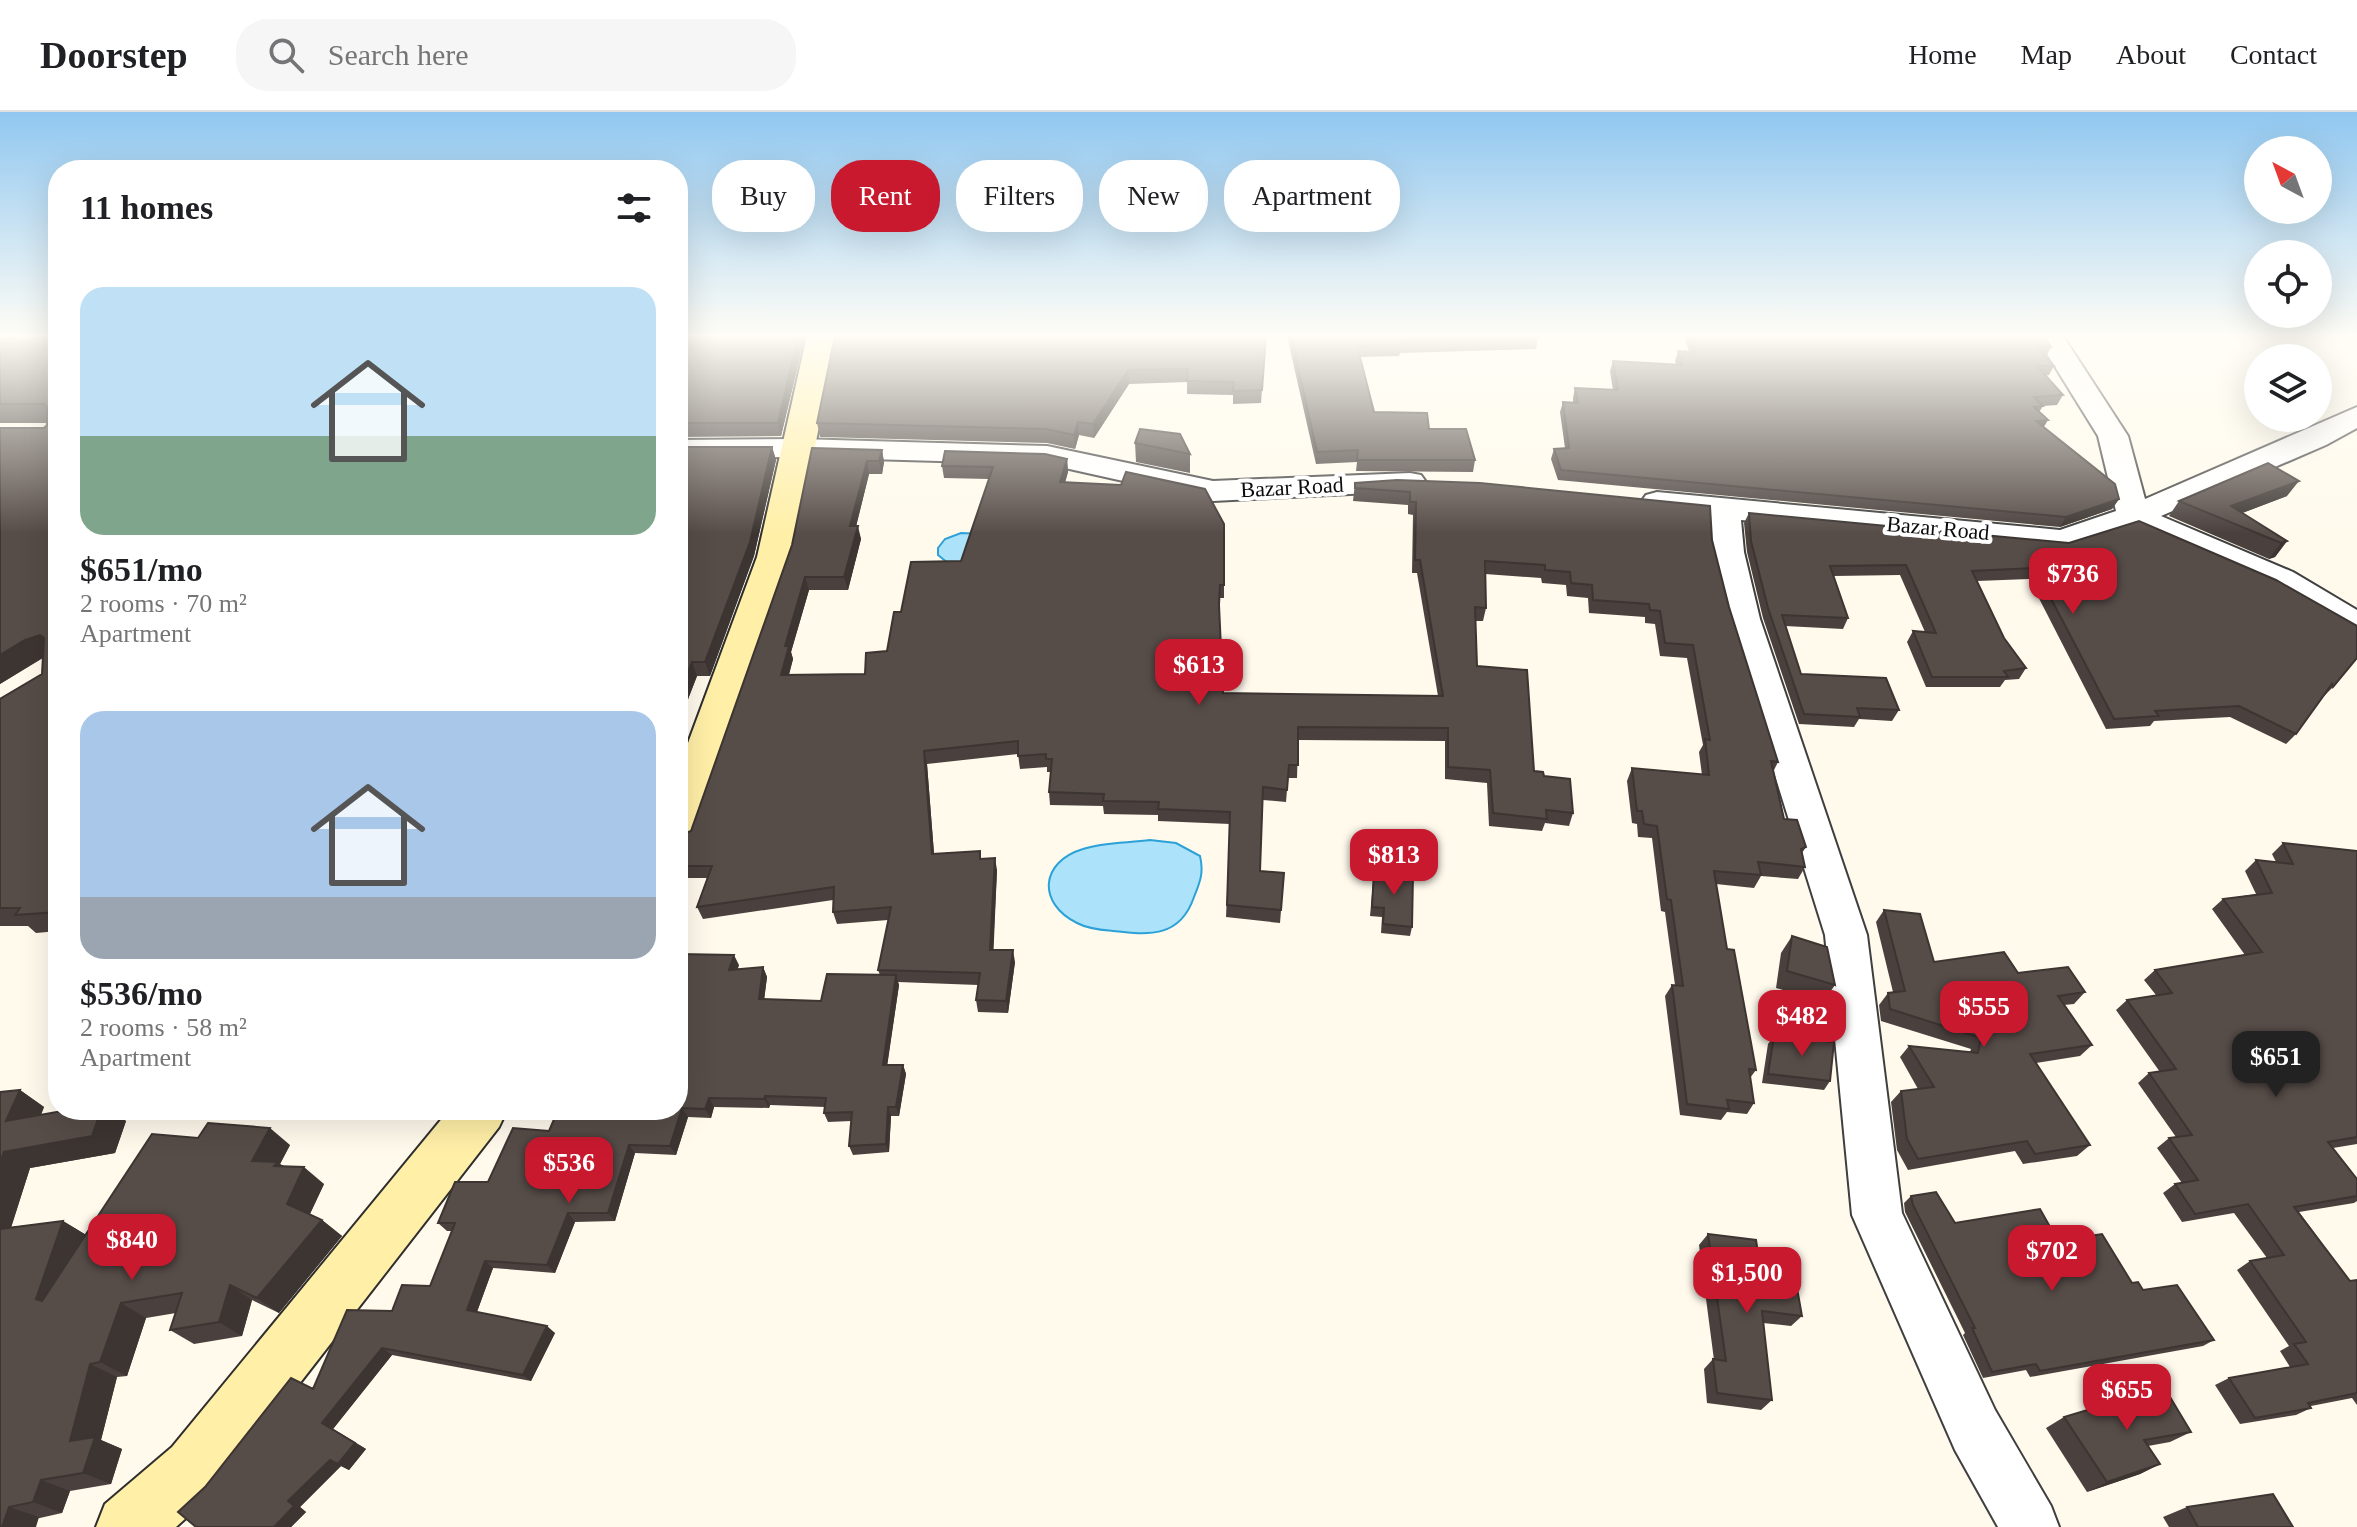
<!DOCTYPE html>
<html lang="en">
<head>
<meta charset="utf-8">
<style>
	body { margin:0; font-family:"Times New Roman",serif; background:#f6f6f6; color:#202124; height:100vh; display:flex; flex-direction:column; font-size:30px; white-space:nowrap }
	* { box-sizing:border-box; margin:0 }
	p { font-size:26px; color:#757577 }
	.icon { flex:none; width:44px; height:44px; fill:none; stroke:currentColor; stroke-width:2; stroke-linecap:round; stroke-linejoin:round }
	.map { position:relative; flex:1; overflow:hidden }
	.panel { position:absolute; left:48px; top:48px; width:640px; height:960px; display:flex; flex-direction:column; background:#fff; border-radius:32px; box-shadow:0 8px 32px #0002 }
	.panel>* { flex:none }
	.banner { position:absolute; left:712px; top:48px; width:760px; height:72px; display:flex; gap:16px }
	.needle { width:52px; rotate:319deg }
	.fabs { position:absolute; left:2244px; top:24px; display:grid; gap:16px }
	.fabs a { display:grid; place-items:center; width:88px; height:88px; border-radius:50%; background:#fff; box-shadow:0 8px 32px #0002; font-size:40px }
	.price { position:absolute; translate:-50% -68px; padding:0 18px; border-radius:16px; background:#c8192f; color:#fff; font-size:26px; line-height:52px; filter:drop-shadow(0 2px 4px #0008) }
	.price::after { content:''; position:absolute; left:50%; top:48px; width:24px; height:18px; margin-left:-12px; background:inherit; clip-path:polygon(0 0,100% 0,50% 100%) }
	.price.selected { background:#222; color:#fff }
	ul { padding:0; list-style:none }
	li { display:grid; align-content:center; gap:16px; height:424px; padding:0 32px }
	li span { display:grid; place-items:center; height:248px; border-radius:24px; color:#555 }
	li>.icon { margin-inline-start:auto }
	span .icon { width:144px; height:144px; fill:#fffc; stroke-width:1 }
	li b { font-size:34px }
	h2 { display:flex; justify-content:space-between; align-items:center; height:96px; padding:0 32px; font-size:34px }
	.pill { padding:0 28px; border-radius:32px; background:#fff; box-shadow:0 8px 32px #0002; font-size:28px; line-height:72px }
	.pill.selected { background:#c8192f; color:#fff }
	header { display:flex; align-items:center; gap:48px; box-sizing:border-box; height:112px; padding:0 40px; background:#fff; border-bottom:2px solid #e0e0e0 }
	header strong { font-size:38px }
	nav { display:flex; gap:44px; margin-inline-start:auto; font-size:28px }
	.search { width:560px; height:72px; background:#f6f6f6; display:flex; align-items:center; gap:20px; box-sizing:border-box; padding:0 28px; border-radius:32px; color:#757577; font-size:30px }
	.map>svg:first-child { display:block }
</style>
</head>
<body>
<header>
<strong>Doorstep</strong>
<div class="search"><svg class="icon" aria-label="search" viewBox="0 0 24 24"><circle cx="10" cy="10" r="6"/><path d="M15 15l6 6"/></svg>Search here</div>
<nav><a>Home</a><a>Map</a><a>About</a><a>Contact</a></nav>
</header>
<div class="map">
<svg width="2357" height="1415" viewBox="0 0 2357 1415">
	<rect width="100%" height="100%" fill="#fffaec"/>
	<path fill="#ace3fb" stroke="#2ca1d8" stroke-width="2" d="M 961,421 L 1009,423 L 1025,443 L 948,451 L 938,443 L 938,436 L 945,427 Z
		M 1150,728 L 1176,731 L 1200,744 C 1204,761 1200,770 1194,785 C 1180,826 1149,823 1113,819 C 1102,818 1088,817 1077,811 C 1037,791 1040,750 1083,737 C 1103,730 1129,731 1150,728 Z"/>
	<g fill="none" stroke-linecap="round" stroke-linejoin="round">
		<g stroke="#3f3f3f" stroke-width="4">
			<path id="street" d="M 2036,224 L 2063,224 L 2128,324 L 2145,387 L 2357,295 L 2357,316 L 2326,333 L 2161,404 L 2293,460 L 2357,498 L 2357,525 L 2345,521 L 2269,476 L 2132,416 L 2062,439 L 1741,408 L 1744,440 L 1760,507 L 1867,823 L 1902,1101 L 1995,1298 L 2051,1394 L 2059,1415 L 1998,1415 L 1955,1338 L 1852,1103 L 1825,823 L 1726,507 L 1710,440 L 1708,405 L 1646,397 L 1641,390 L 1646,383 L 1657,380 L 2060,418 L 2116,399 L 2098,324 Z
				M 798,327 L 1047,334 L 1213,369 L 1410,361 L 1421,363 L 1426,370 L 1421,377 L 1410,379 L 1213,389 L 1047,352 L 798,345 L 678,346 L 678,328 Z"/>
		</g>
		<g stroke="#2e2e2e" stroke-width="4">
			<path id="secondary" d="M 807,224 L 837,224 L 793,445 L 700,718 L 694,730 L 678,735 L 678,658 L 757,445 Z
				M 449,998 L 507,998 L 499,1015 L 216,1379 L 176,1415 L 96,1415 L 105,1392 L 172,1335 Z"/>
		</g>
		<use href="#street" fill="#fff" fill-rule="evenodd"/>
		<use href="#secondary" fill="#ffefa7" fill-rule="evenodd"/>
	</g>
	<path fill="#4a413e" d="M 58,224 L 58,819 L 36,821 L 28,814 L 0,814 L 0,587 L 42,562 L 43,546 L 0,572 L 44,316 L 47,313 L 47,311 L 0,311 L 0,232 Z
		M 678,224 L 805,224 L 781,324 L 678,325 Z
		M 1266,224 L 1261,291 L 1233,292 L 1233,283 L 1187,282 L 1187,270 L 1129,272 L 1094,326 L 1079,323 L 1075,337 L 1047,331 L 820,325 L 817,311 Z
		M 1287,224 L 1538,224 L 1538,226 L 1536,237 L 1400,241 L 1399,244 L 1360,245 L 1374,300 L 1429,317 L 1475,348 L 1473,360 L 1356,359 L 1357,350 L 1316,352 Z
		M 1684,224 L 2044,224 L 2051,235 L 2046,245 L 2054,254 L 2049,263 L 2045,264 L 2063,283 L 2057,293 L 2043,294 L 2039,300 L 2048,308 L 2043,315 L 2119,387 L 2112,397 L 2060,415 L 1558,368 L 1551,347 L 1554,337 L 1565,336 L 1560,300 L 1563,290 L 1573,291 L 1573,286 L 1575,276 L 1613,278 L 1610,259 L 1613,249 L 1676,252 L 1675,249 L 1678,239 L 1689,239 Z
		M 1135,331 L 1190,342 L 1190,361 L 1136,350 Z
		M 678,335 L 772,335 L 776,348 L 754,444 L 710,564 L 697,564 L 678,613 Z
		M 812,336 L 882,338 L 884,350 L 882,362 L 869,362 L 856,414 L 861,427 L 848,478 L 809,478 L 791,540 L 793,547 L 789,563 L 865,562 L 887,539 L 901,500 L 961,449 L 989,367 L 944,366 L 942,354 L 1067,347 L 1068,360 L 1065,371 L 1224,473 L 1224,486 L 1219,486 L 1223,581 L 1438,584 L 1417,461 L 1412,461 L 1413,403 L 1408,402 L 1408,393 L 1353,389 L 1355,371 L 1712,428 L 1729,495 L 1778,650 L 1773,660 L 1784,707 L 1806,735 L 1802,741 L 1805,755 L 1798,767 L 1761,764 L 1754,776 L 1716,772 L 1727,837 L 1756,958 L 1750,966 L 1754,991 L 1747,1002 L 1727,1000 L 1721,1008 L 1680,1003 L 1665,884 L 1672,873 L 1675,873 L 1665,800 L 1661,799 L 1652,726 L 1638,725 L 1637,712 L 1632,711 L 1627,669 L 1632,656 L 1702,663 L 1699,640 L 1703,633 L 1687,546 L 1660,544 L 1655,512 L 1645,511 L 1645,505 L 1589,501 L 1588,486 L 1567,484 L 1566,473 L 1542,471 L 1541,466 L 1485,462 L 1486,496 L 1483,509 L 1475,509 L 1477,554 L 1534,659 L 1544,664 L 1573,701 L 1569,714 L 1545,711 L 1542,719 L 1489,714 L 1487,671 L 1445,667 L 1445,629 L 1298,628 L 1297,666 L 1288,666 L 1286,690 L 1263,688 L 1260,759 L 1284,761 L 1280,811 L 1226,805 L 1230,712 L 1158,709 L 1158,703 L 1104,702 L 1103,694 L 1050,693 L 1049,680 L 1051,660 L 1047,660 L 1047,655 L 1020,657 L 1018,642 L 927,652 L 934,742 L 981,747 L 997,758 L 993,838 L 1015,850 L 1008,901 L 978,900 L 976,888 L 978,873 L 898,870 L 899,873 L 887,953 L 903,953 L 906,962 L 899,1004 L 891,1004 L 889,1040 L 853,1043 L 849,1034 L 851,1009 L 828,1010 L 824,1001 L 825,995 L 770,993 L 769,996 L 714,995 L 711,1006 L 688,1005 L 676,1043 L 635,1041 L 615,1109 L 575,1110 L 555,1161 L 493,1156 L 477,1200 L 555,1221 L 531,1269 L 392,1243 L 333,1317 L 366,1337 L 349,1358 L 341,1354 L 300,1395 L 306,1400 L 291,1415 L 196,1415 L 313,1277 L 392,1199 L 430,1174 L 452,1119 L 447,1119 L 438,1111 L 549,1019 L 739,853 L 737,858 L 763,855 L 767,865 L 764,887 L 821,889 L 880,863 L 878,858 L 888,808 L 837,812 L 833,800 L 833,788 L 703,807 L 697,795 L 707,766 L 678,766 L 678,724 L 691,719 L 792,433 Z
		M 2287,384 L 2242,401 L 2287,429 L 2275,445 L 2269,447 L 2169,404 L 2179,389 Z
		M 1749,401 L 2276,468 L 2333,575 L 2323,585 L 2296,622 L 2286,632 L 2230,605 L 2154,609 L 2150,614 L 2106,617 L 2029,467 L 1977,469 L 2004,526 L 2026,556 L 2019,567 L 2005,568 L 2000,575 L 1926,575 L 1907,530 L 1913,519 L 1925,520 L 1900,463 L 1834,464 L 1848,506 L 1843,517 L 1785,514 L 1801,562 L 1899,598 L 1892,609 L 1859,607 L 1854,615 L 1799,612 L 1763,506 L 1747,440 L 1744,411 Z
		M 2283,731 L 2357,739 L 2357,1032 L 2333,1036 L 2357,1067 L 2357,1089 L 2354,1091 L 2299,1100 L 2350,1169 L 2357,1168 L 2357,1293 L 2352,1286 L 2311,1294 L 2311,1296 L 2296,1303 L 2240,1312 L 2215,1273 L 2229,1266 L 2290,1255 L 2280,1239 L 2289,1234 L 2237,1158 L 2250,1149 L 2267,1146 L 2234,1101 L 2182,1110 L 2163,1081 L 2175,1072 L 2182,1071 L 2157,1036 L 2169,1026 L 2176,1025 L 2138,971 L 2149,961 L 2160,960 L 2116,898 L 2127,888 L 2156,883 L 2144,868 L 2155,858 L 2245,843 L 2212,797 L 2223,787 L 2256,782 L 2245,759 L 2256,748 L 2276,750 L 2272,742 Z
		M 1374,759 L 1412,815 L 1410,824 L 1381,821 L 1382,805 L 1370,804 Z
		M 1884,798 L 1934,850 L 2018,861 L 2085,880 L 2074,892 L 2064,893 L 2092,933 L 2080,944 L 2036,951 L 2090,1033 L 2077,1044 L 2023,1052 L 2015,1039 L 1908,1058 L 1897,1038 L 1891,990 L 1901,979 L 1918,977 L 1900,945 L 1909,934 L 1970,940 L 1971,937 L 1881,909 L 1879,893 L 1888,881 L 1893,880 L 1876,810 Z
		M 1792,824 L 1835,873 L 1823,890 L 1776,876 L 1781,841 Z
		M 1774,924 L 1830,969 L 1824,978 L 1762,971 L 1768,932 Z
		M 20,978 L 44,995 L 41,1003 L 68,998 L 111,998 L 126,1009 L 115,1041 L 30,1056 L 11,1115 L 63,1109 L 86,1123 L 290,1033 L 280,1052 L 324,1072 L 310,1102 L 322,1108 L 342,1124 L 279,1201 L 252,1188 L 242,1224 L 194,1232 L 170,1218 L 176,1201 L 146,1206 L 127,1264 L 117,1265 L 101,1328 L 122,1337 L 111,1372 L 70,1379 L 62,1401 L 0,1415 L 0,980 Z
		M 1911,1084 L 1955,1111 L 2058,1129 L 2132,1171 L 2214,1228 L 2203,1234 L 2030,1265 L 2026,1258 L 1983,1266 L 1963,1223 L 1965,1221 L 1905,1100 L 1904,1091 Z
		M 1708,1122 L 1761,1161 L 1802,1204 L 1791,1214 L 1763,1211 L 1772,1288 L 1761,1298 L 1707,1291 L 1704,1257 L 1713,1247 L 1714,1248 L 1699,1133 Z
		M 2064,1305 L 2191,1320 L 2170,1330 L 2148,1334 L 2160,1352 L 2140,1362 L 2087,1380 L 2046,1316 Z
		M 2187,1395 L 2293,1415 L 2169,1415 L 2163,1405 Z"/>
	<path fill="#3c3532" d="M 0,224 L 28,224 L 0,232 Z
		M 798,224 L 805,224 L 781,324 L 778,311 Z
		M 1128,258 L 1129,272 L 1094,326 L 1093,312 Z
		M 2048,308 L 2042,318 L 2036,309 Z
		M 1078,310 L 1079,323 L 1075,337 L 1074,323 Z
		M 772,335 L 776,348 L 754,444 L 710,564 L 705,550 Z
		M 882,338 L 884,350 L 882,362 L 879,349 Z
		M 1067,347 L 1068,360 L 1061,383 L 1060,370 Z
		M 867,349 L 869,362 L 853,427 L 850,414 Z
		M 2299,369 L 2287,384 L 2224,408 L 2231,394 Z
		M 2119,387 L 2112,397 L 2060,415 L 2066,405 Z
		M 858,414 L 861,427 L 848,478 L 844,465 Z
		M 2287,429 L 2275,445 L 2269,447 L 2281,431 Z
		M 805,465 L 809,478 L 791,540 L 793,547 L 785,576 L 781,563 L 785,534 Z
		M 40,523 L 57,542 L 42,546 L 0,572 L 0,543 L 25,528 Z
		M 692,550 L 697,564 L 678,613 L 678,585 Z
		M 678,624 L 683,636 L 678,650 Z
		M 924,639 L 927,652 L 935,754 L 932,742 Z
		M 995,746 L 997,758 L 993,850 L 990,838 Z
		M 1013,838 L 1015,850 L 1008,901 L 1006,889 Z
		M 734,843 L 739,853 L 734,868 L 729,858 Z
		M 763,855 L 767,865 L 763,897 L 759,887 Z
		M 896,863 L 899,873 L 886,962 L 883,953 Z
		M 903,953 L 906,962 L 899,1004 L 896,995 Z
		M 20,978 L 44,995 L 31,1026 L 6,1009 Z
		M 765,984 L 770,993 L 769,996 L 764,987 Z
		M 709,986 L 714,995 L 711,1006 L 705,997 Z
		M 888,995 L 891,1004 L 889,1040 L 886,1032 Z
		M 682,996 L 688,1005 L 676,1043 L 670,1034 Z
		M 101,998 L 111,998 L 126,1009 L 115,1041 L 30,1056 L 5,1135 L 0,1132 L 0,1052 L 4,1040 Z
		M 270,1016 L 290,1033 L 280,1052 L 296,1066 L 252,1049 Z
		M 629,1033 L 635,1041 L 615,1109 L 608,1101 Z
		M 304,1055 L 324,1072 L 307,1108 L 287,1092 Z
		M 568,1101 L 575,1110 L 555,1161 L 547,1153 Z
		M 322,1108 L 342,1124 L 279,1201 L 257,1186 Z
		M 63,1109 L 88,1124 L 63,1201 L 36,1187 Z
		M 485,1149 L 493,1156 L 475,1205 L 467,1198 Z
		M 230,1173 L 252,1188 L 242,1224 L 219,1210 Z
		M 121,1191 L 146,1206 L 127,1264 L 100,1250 Z
		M 547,1214 L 555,1221 L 531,1269 L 523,1263 Z
		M 382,1236 L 392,1243 L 333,1317 L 366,1337 L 349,1358 L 341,1354 L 300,1395 L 306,1400 L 291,1415 L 274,1415 L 288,1389 L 322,1311 Z
		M 90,1252 L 117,1265 L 101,1328 L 122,1337 L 111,1372 L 83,1361 L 70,1329 Z
		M 2160,1352 L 2140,1362 L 2087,1380 L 2107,1370 Z
		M 41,1368 L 70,1379 L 62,1401 L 33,1390 Z
		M 9,1395 L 39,1405 L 36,1415 L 2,1415 Z"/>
	<path fill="#564c48" stroke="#3c3532" stroke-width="2" d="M 47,224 L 58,224 L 58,800 L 15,803 L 20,796 L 0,796 L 0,587 L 42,562 L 44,526 L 40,523 L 25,528 L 0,543 L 0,316 L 44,316 L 47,313 L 47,295 L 44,292 L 0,292 L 0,232 Z
		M 678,224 L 798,224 L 778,311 L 678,311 Z
		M 835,224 L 1266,224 L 1262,278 L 1233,279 L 1234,270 L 1187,269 L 1188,257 L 1128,258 L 1093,312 L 1078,310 L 1074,323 L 1046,317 L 817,311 Z
		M 1291,224 L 1538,224 L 1538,226 L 1400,230 L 1401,233 L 1360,234 L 1358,237 L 1374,300 L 1427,301 L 1429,317 L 1466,317 L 1475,348 L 1357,348 L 1358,338 L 1317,340 Z
		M 1690,224 L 2044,224 L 2051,235 L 2037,236 L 2054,254 L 2037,254 L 2063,283 L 2034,285 L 2043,294 L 2034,295 L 2048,308 L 2036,309 L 2115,372 L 2119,387 L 2066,405 L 1561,358 L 1554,337 L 1569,336 L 1563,290 L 1578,291 L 1575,276 L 1618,278 L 1613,249 L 1682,253 L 1678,239 L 1695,240 Z
		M 1140,317 L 1180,322 L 1190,342 L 1135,331 Z
		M 678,335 L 772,335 L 750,430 L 705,550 L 692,550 L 678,585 Z
		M 812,336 L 882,338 L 879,349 L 867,349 L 850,414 L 858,414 L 844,465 L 805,465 L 785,534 L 789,534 L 781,563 L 865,562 L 866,541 L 887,539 L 894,500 L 901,500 L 911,450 L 961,449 L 993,355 L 942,354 L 945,339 L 1045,342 L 1067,347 L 1060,370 L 1121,373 L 1126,360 L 1205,377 L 1224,412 L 1224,473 L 1220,473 L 1219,493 L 1223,581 L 1443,584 L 1420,448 L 1415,448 L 1416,390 L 1410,390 L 1410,380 L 1355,376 L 1355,371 L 1397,368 L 1480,371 L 1710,394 L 1712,428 L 1729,495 L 1778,650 L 1771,649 L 1784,707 L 1797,708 L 1806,735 L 1801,737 L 1805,755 L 1758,750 L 1761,763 L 1714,759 L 1727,837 L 1734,838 L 1756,958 L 1749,957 L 1754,991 L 1727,988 L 1729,997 L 1687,992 L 1672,873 L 1683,874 L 1671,788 L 1667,787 L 1657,714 L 1644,712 L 1642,699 L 1637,699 L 1632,656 L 1709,663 L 1705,627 L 1710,628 L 1693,533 L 1665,531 L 1660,499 L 1650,498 L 1649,492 L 1593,488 L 1592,473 L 1571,471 L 1570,460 L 1545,458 L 1545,453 L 1485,449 L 1486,496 L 1475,495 L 1477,554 L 1527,558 L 1534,659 L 1543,660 L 1544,664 L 1570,667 L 1573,701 L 1546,698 L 1547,707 L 1493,701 L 1490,658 L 1448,655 L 1448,616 L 1298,615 L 1298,653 L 1289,653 L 1287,678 L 1263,675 L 1260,759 L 1284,761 L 1281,798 L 1227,793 L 1230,700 L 1158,697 L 1159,690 L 1103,689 L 1104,682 L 1049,680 L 1052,647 L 1046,647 L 1046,642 L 1018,644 L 1018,629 L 924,639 L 932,742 L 980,739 L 980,747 L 995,746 L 990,838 L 1013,838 L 1006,889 L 976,888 L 980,861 L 878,858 L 891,795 L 833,800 L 834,775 L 697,795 L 712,754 L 678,754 L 678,724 L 691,719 L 792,433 Z
		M 2268,351 L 2299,369 L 2231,394 L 2287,429 L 2281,431 L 2179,389 Z
		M 1749,401 L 2069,431 L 2139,409 L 2276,468 L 2357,514 L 2357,546 L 2333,575 L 2332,572 L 2296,622 L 2239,594 L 2155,599 L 2159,604 L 2114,607 L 2035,456 L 1972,459 L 2004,526 L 2026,556 L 2004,559 L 2008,565 L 1932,565 L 1913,519 L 1936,521 L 1906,453 L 1830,454 L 1848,506 L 1782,503 L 1801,562 L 1886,566 L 1899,598 L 1857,596 L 1860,605 L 1804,602 L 1768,496 L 1751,429 Z
		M 2283,731 L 2357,739 L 2357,1025 L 2328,1030 L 2357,1067 L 2357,1084 L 2294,1095 L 2350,1169 L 2357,1168 L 2357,1281 L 2308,1291 L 2311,1296 L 2255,1306 L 2229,1266 L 2308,1252 L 2294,1232 L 2306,1230 L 2250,1149 L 2284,1143 L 2248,1092 L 2195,1102 L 2175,1072 L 2198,1068 L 2169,1026 L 2192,1023 L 2149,961 L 2176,957 L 2127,888 L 2172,881 L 2155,858 L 2262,840 L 2223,787 L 2272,781 L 2256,748 L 2293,752 Z
		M 1374,759 L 1413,762 L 1412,815 L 1383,812 L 1384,796 L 1372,795 Z
		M 1884,798 L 1920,802 L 1934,850 L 2004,840 L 2018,861 L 2068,855 L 2085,880 L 2058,884 L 2092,933 L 2030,942 L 2090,1033 L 2035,1042 L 2027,1029 L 1918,1047 L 1907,1027 L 1901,979 L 1934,975 L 1909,934 L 1978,941 L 1981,926 L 1890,897 L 1888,881 L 1905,879 Z
		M 1792,824 L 1827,835 L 1835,873 L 1787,859 Z
		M 678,842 L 734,843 L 729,858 L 763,855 L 759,887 L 821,889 L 827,862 L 896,863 L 883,953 L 903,953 L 896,995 L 888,995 L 886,1032 L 849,1034 L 852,1000 L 824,1001 L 826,986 L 765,984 L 764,987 L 709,986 L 705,997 L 682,996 L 670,1034 L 629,1033 L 608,1101 L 568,1101 L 547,1153 L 485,1149 L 467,1198 L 547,1214 L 523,1263 L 382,1236 L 322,1311 L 355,1331 L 338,1352 L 330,1348 L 288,1389 L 294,1394 L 274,1415 L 196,1415 L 178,1400 L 205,1375 L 291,1266 L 313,1277 L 347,1198 L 392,1199 L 402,1173 L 430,1174 L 455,1111 L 438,1111 L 455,1070 L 488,1070 L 513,1016 L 549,1019 L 558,998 L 678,998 Z
		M 1774,924 L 1834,930 L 1830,969 L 1768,962 Z
		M 20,978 L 6,1009 L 68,998 L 101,998 L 92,1024 L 4,1040 L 0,1052 L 0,980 Z
		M 208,1011 L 270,1016 L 252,1049 L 277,1050 L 274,1054 L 304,1055 L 287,1092 L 322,1108 L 257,1186 L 230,1173 L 219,1210 L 170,1218 L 182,1181 L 121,1191 L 100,1250 L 90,1252 L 70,1329 L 95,1325 L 83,1361 L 41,1368 L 33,1390 L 9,1395 L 2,1415 L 0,1415 L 0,1117 L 63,1109 L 36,1187 L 42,1189 L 152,1022 L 198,1026 Z
		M 1936,1080 L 1955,1111 L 2040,1097 L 2058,1129 L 2102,1122 L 2132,1171 L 2138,1170 L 2143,1178 L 2177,1173 L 2214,1228 L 2040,1259 L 2036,1252 L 1992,1260 L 1972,1216 L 1975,1216 L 1913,1093 L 1911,1084 Z
		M 1708,1122 L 1756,1128 L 1761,1161 L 1795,1165 L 1802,1204 L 1762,1199 L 1772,1288 L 1717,1281 L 1713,1247 L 1726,1249 Z
		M 2164,1275 L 2191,1320 L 2144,1328 L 2160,1352 L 2107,1370 L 2064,1305 Z
		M 2273,1382 L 2293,1415 L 2198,1415 L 2187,1395 Z"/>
	<linearGradient id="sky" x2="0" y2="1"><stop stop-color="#90c7f0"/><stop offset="0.53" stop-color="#fffdf6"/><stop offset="1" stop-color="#fffdf6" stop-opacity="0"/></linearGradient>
	<rect width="2357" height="422" fill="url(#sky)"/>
	<g text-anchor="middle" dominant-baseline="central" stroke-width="8" stroke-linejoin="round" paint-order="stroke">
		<g font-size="22" fill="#0c0c0c" stroke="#fff">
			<text transform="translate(1292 375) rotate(-3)">Bazar Road</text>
			<text transform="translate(1938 416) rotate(5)">Bazar Road</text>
		</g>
	</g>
</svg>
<div class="fabs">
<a><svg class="needle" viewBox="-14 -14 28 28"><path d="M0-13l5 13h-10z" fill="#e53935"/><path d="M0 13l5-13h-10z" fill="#757577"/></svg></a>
<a><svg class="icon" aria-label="locate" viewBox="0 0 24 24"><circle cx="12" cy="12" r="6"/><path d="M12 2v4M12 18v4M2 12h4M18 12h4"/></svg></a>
<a><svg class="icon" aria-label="layers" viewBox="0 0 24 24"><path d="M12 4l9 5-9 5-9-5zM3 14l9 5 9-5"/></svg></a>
</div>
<b class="price" style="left:2073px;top:504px">$736</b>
<b class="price" style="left:1199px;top:595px">$613</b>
<b class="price" style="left:1394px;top:785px">$813</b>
<b class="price" style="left:1984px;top:937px">$555</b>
<b class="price" style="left:1802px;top:946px">$482</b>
<b class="price selected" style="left:2276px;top:987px">$651</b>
<b class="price" style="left:569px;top:1093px">$536</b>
<b class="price" style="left:132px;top:1170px">$840</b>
<b class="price" style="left:2052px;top:1181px">$702</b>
<b class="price" style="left:1747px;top:1203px">$1,500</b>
<b class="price" style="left:2127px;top:1320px">$655</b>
<div class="banner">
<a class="pill">Buy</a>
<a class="pill selected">Rent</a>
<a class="pill">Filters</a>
<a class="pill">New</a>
<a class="pill">Apartment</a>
</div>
<section class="panel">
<h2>11 homes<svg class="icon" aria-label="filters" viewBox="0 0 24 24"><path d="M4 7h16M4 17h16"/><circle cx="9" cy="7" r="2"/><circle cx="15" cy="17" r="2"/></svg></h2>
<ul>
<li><span style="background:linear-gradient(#bfe0f5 60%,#7fa58c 0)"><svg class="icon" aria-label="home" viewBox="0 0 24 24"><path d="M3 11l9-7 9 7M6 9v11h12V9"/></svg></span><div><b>$651/mo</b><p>2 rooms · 70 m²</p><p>Apartment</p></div></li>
<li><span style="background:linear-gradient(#a9c7e8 75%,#9aa5b1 0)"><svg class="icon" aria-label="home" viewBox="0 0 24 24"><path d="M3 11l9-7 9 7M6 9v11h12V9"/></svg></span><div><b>$536/mo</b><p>2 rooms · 58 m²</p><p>Apartment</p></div></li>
</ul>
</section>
</div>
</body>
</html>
